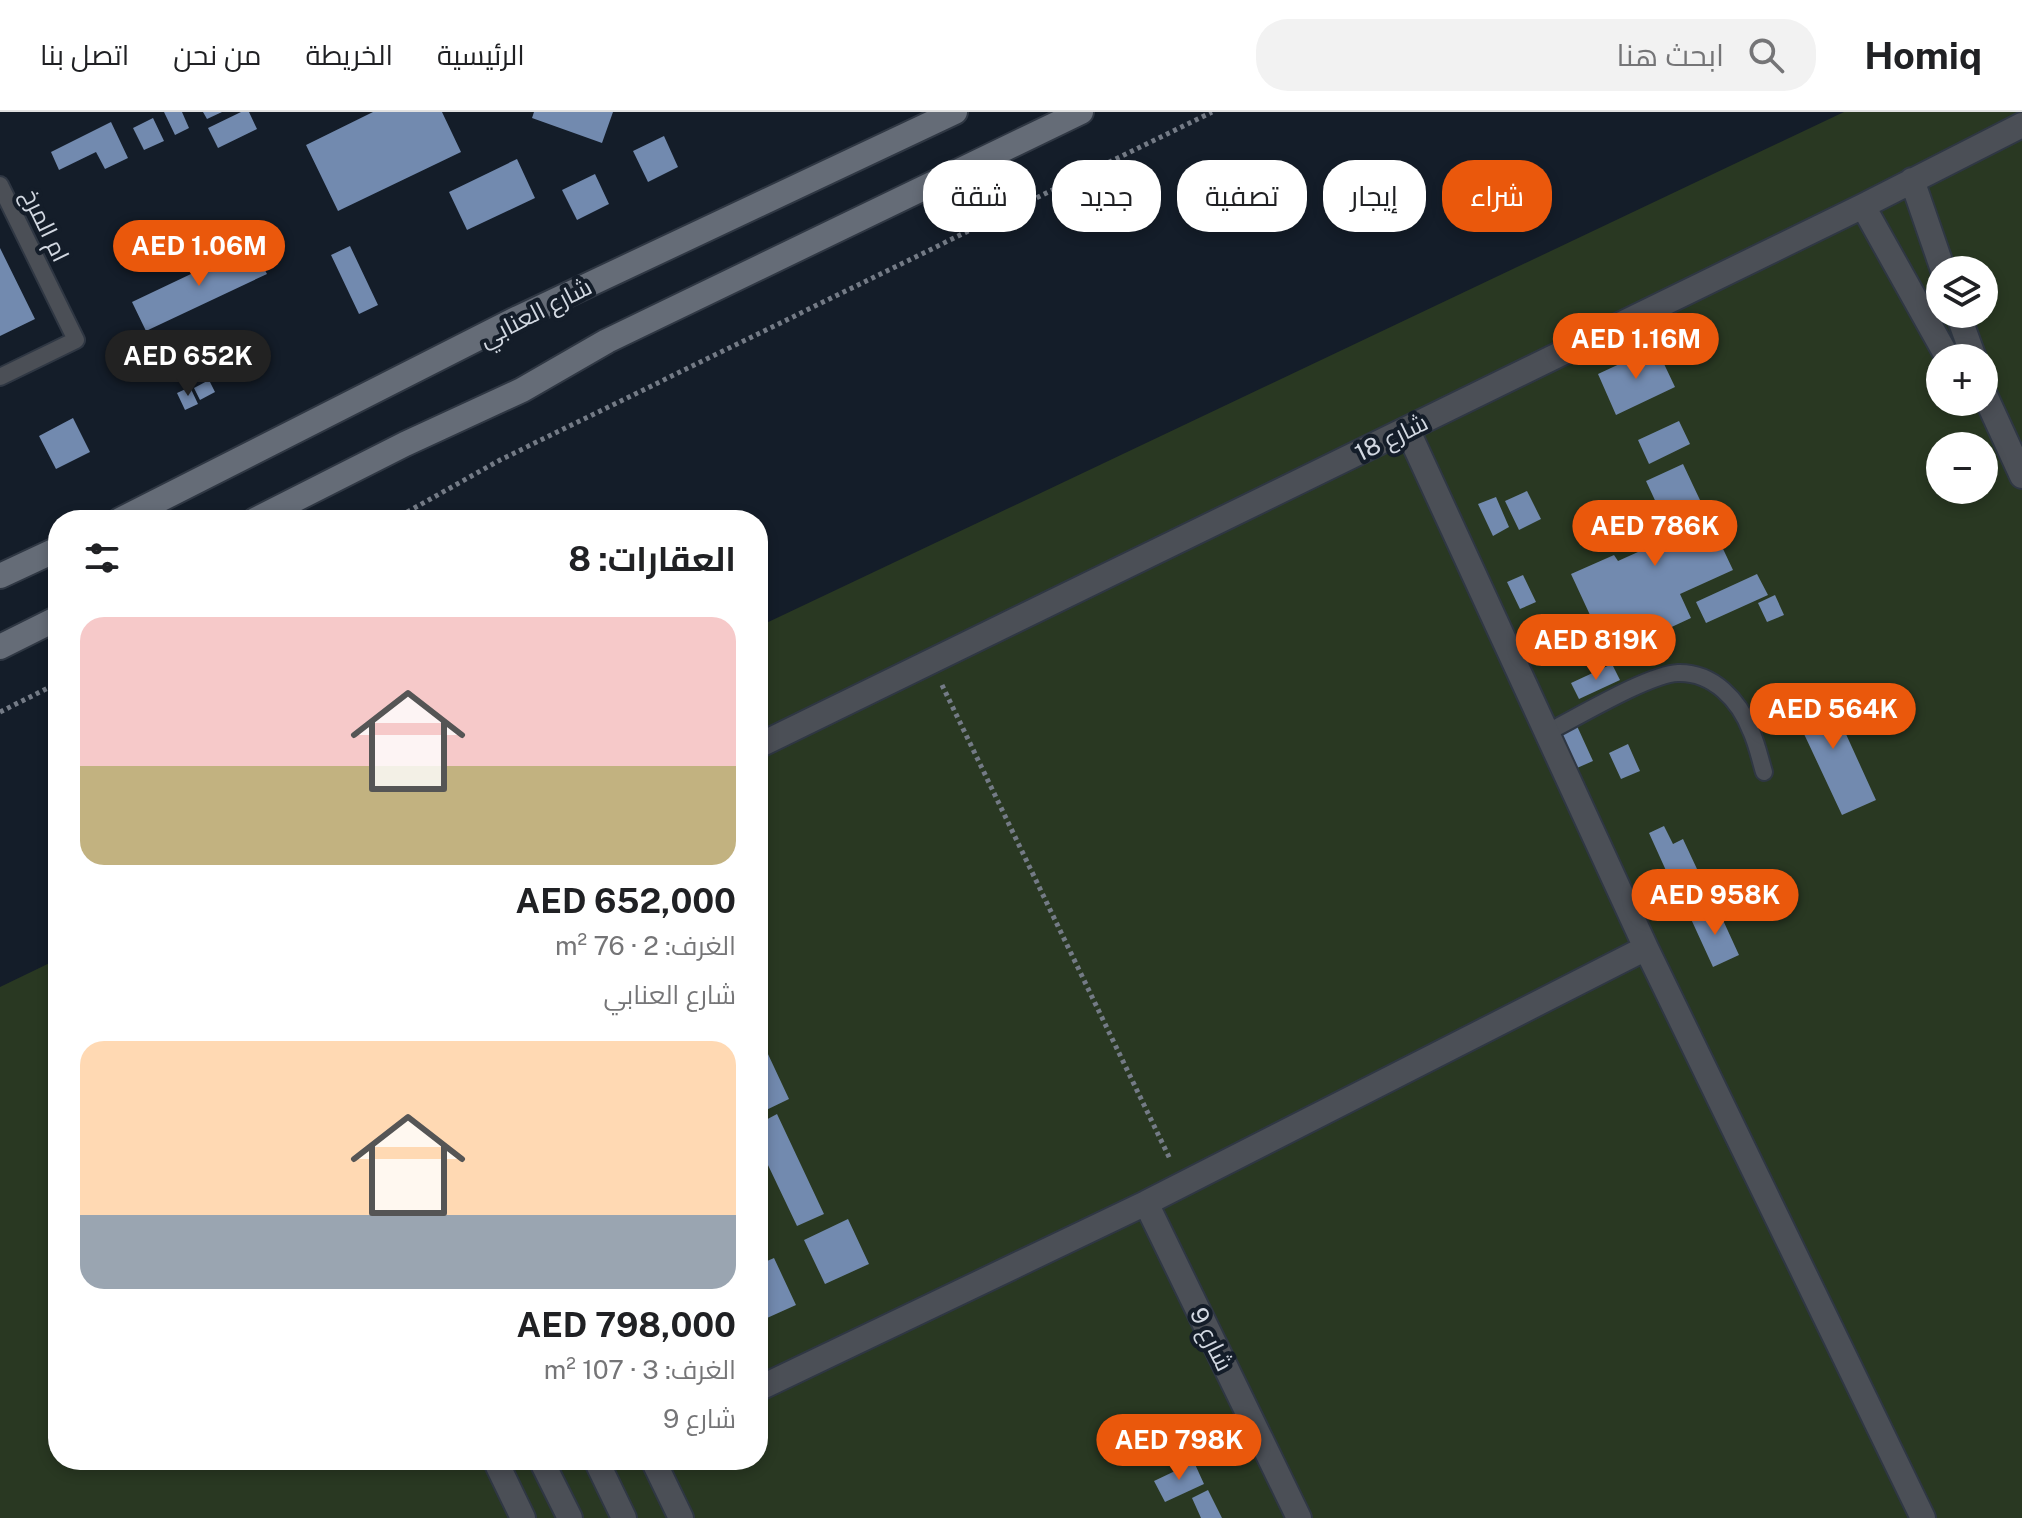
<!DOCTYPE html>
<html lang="ar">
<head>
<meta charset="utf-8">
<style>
	body { margin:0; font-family:"Public Sans",Cairo,sans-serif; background:#f2f2f2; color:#202124; direction:rtl; height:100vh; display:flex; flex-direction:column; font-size:30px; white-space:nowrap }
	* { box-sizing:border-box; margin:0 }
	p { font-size:26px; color:#757577 }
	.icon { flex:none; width:44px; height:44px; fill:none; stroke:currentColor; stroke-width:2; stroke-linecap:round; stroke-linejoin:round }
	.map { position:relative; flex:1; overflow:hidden; direction:ltr }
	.details { position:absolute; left:48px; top:398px; width:720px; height:960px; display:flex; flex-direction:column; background:#fff; border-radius:32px; box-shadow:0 4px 12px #0003; direction:rtl }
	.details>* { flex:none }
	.banner { position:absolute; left:792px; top:48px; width:760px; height:72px; direction:rtl; display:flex; gap:16px }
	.tools { position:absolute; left:1926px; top:144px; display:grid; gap:16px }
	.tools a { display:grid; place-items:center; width:72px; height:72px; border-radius:50%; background:#fff; box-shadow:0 4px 12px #0003; font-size:40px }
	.price { position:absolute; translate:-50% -68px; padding:0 18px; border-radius:28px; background:#ea580c; color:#fff; font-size:26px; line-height:52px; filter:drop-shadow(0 2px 4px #0008) }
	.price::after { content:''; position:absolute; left:50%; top:48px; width:24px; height:18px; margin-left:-12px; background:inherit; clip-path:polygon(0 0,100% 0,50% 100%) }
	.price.current { background:#222; color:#fff }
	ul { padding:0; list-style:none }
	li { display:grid; align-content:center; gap:16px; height:424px; padding:0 32px }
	li span { display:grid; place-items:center; height:248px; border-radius:24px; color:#555 }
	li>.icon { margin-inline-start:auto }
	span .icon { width:144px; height:144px; fill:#fffc; stroke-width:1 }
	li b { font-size:34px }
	h2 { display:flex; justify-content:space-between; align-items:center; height:96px; padding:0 32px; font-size:34px }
	.chip { padding:0 28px; border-radius:32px; background:#fff; box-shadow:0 4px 12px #0003; font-size:28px; line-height:72px }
	.chip.current { background:#ea580c; color:#fff }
	header { display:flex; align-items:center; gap:48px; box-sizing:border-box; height:112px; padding:0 40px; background:#fff; border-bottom:2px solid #e0e0e0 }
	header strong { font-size:38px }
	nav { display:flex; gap:44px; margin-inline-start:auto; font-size:28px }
	.search { width:560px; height:72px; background:#f2f2f2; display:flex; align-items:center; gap:20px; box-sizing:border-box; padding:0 28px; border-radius:32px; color:#757577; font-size:30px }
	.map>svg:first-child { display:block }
</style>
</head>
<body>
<header>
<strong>Homiq</strong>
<div class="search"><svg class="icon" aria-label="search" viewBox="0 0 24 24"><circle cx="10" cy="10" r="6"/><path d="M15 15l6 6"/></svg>ابحث هنا</div>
<nav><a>الرئيسية</a><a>الخريطة</a><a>من نحن</a><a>اتصل بنا</a></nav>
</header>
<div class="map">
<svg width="2022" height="1406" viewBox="0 0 2022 1406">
	<rect width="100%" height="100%" fill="#141d29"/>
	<path fill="#293822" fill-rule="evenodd" d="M 1844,0 L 2022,0 L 2022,1406 L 0,1406 L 0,875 L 58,847 L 58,1348 L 758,1348 L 758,515 ZM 1940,158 L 1984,158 L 1984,202 L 1940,202 ZM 1940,246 L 1984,246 L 1984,290 L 1940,290 ZM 1940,334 L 1984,334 L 1984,378 L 1940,378 Z"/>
	<path fill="#728aaf" d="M 164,0 L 182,0 L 189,16 L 175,23 Z
		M 203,0 L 222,0 L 207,7 Z
		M 241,0 L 249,0 L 257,17 L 218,36 L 208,16 Z
		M 373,0 L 442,0 L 461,40 L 338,99 L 306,33 Z
		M 534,0 L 613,0 L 602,31 L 532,6 Z
		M 153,6 L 164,29 L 144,38 L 133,16 Z
		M 111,10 L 128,46 L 105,57 L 96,40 L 59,58 L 51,40 Z
		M 664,24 L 678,55 L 648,70 L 633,39 Z
		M 517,47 L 535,86 L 467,118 L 449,80 Z
		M 595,62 L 609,92 L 577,108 L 562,78 Z
		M 252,133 L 267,162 L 146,219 L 132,190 Z
		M 350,134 L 378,193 L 359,202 L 331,143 Z
		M 0,136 L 35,207 L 0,224 Z
		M 1656,235 L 1675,275 L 1616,303 L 1598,262 Z
		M 209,268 L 215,280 L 200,288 L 194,276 Z
		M 190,275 L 198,292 L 185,298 L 177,281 Z
		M 73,306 L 90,340 L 56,357 L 39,324 Z
		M 1679,309 L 1690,332 L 1649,352 L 1638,328 Z
		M 1683,352 L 1733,458 L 1680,482 L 1691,506 L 1609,544 L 1571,462 L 1614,443 L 1618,449 L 1649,435 L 1638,409 L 1660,399 L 1646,369 Z
		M 1527,379 L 1541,407 L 1519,418 L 1505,389 Z
		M 1496,385 L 1509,415 L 1493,424 L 1478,392 Z
		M 1757,462 L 1768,483 L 1706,511 L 1696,490 Z
		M 1523,463 L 1536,490 L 1520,497 L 1507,470 Z
		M 1775,483 L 1784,503 L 1767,510 L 1758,491 Z
		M 1612,552 L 1620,568 L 1579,587 L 1571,571 Z
		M 1825,576 L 1876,688 L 1842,703 L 1790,592 Z
		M 1577,614 L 1593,649 L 1577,656 L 1561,621 Z
		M 1628,632 L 1640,659 L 1621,667 L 1609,641 Z
		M 1664,714 L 1673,732 L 1683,727 L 1704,772 L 1694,777 L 1701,792 L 1689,798 L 1682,782 L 1678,785 L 1649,721 Z
		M 1717,795 L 1739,843 L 1713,855 L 1691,807 Z
		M 767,940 L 789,987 L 758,1002 L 758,944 Z
		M 777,1002 L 824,1102 L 797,1114 L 758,1032 L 758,1012 Z
		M 848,1107 L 869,1152 L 825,1172 L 804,1128 Z
		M 774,1146 L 796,1193 L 758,1210 L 758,1153 Z
		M 1194,1350 L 1204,1372 L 1165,1390 L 1154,1369 Z
		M 1208,1378 L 1222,1406 L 1201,1406 L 1192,1386 Z"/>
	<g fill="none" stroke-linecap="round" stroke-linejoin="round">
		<g stroke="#2f3743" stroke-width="20">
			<path id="lane" d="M 0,73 L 76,228 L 0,265
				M 1548,620 C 1578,605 1649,562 1678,561 C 1713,560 1739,588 1751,619 C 1757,632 1760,647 1764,660"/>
		</g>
		<g stroke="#2f3743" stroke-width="28">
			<path id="street" d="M 1912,68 L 1943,158
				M 1863,94 L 1948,246
				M 1958,202 L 1974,246
				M 1984,281 L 2022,364
				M 1407,317 L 1646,836 L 1923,1406
				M 758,634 L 1863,94 L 2022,13
				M 1146,1091 L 1299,1406
				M 758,1277 L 1146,1091 L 1646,836
				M 495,1348 L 523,1406
				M 541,1348 L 570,1406
				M 596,1348 L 624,1406
				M 653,1348 L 681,1406"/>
		</g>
		<g stroke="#2f3743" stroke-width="28">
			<path id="secondary" d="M 120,408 L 518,206 L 955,0
				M 255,408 L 405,332 L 522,278 L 607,229 L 1081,0
				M 0,464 L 58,437
				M 0,535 L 58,506"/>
		</g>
		<path stroke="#747b86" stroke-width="5" stroke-dasharray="4 4" stroke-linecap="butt" d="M 393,408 L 500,348 L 1212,0
			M 942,573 L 1170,1047
			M 0,600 L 58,571"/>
		<use href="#lane" stroke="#4b4f56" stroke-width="16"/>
		<use href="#street" stroke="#4b4f56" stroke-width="24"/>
		<use href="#secondary" stroke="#656c77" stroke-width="24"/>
	</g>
	<g text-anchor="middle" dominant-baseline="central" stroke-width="8" stroke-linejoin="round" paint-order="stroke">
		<g font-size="24" fill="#d2d8e1" stroke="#141d29">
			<text transform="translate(46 113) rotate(64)">ام المرخ</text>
			<text transform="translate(535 200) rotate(-27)">شارع العنابي</text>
			<text transform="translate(1391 325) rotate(-26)">شارع 18</text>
			<text transform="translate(1212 1227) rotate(64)">شارع 9</text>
		</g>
	</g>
</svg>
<div class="tools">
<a><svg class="icon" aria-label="layers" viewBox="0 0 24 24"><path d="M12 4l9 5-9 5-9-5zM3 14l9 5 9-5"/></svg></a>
<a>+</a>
<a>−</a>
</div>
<b class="price" style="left:199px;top:176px">AED 1.06M</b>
<b class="price" style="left:1636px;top:269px">AED 1.16M</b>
<b class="price current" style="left:188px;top:286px">AED 652K</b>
<b class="price" style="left:1655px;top:456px">AED 786K</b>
<b class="price" style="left:1596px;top:570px">AED 819K</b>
<b class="price" style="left:1833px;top:639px">AED 564K</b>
<b class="price" style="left:1715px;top:825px">AED 958K</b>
<b class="price" style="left:1179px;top:1370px">AED 798K</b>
<div class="banner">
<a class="chip current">شراء</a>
<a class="chip">إيجار</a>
<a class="chip">تصفية</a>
<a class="chip">جديد</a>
<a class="chip">شقة</a>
</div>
<section class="details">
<h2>العقارات: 8<svg class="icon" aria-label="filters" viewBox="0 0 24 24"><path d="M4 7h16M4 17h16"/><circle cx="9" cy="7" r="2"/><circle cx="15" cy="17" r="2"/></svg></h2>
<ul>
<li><span style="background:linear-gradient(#f6c9c9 60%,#c2b280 0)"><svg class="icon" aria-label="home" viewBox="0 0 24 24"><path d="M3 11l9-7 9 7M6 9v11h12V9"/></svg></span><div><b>AED 652,000</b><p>الغرف: 2 · 76 m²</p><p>شارع العنابي</p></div></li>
<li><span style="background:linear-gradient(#ffd9b3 70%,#9aa5b1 0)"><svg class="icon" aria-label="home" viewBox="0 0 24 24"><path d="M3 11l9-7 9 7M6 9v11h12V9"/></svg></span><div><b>AED 798,000</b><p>الغرف: 3 · 107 m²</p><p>شارع 9</p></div></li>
</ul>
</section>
</div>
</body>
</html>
